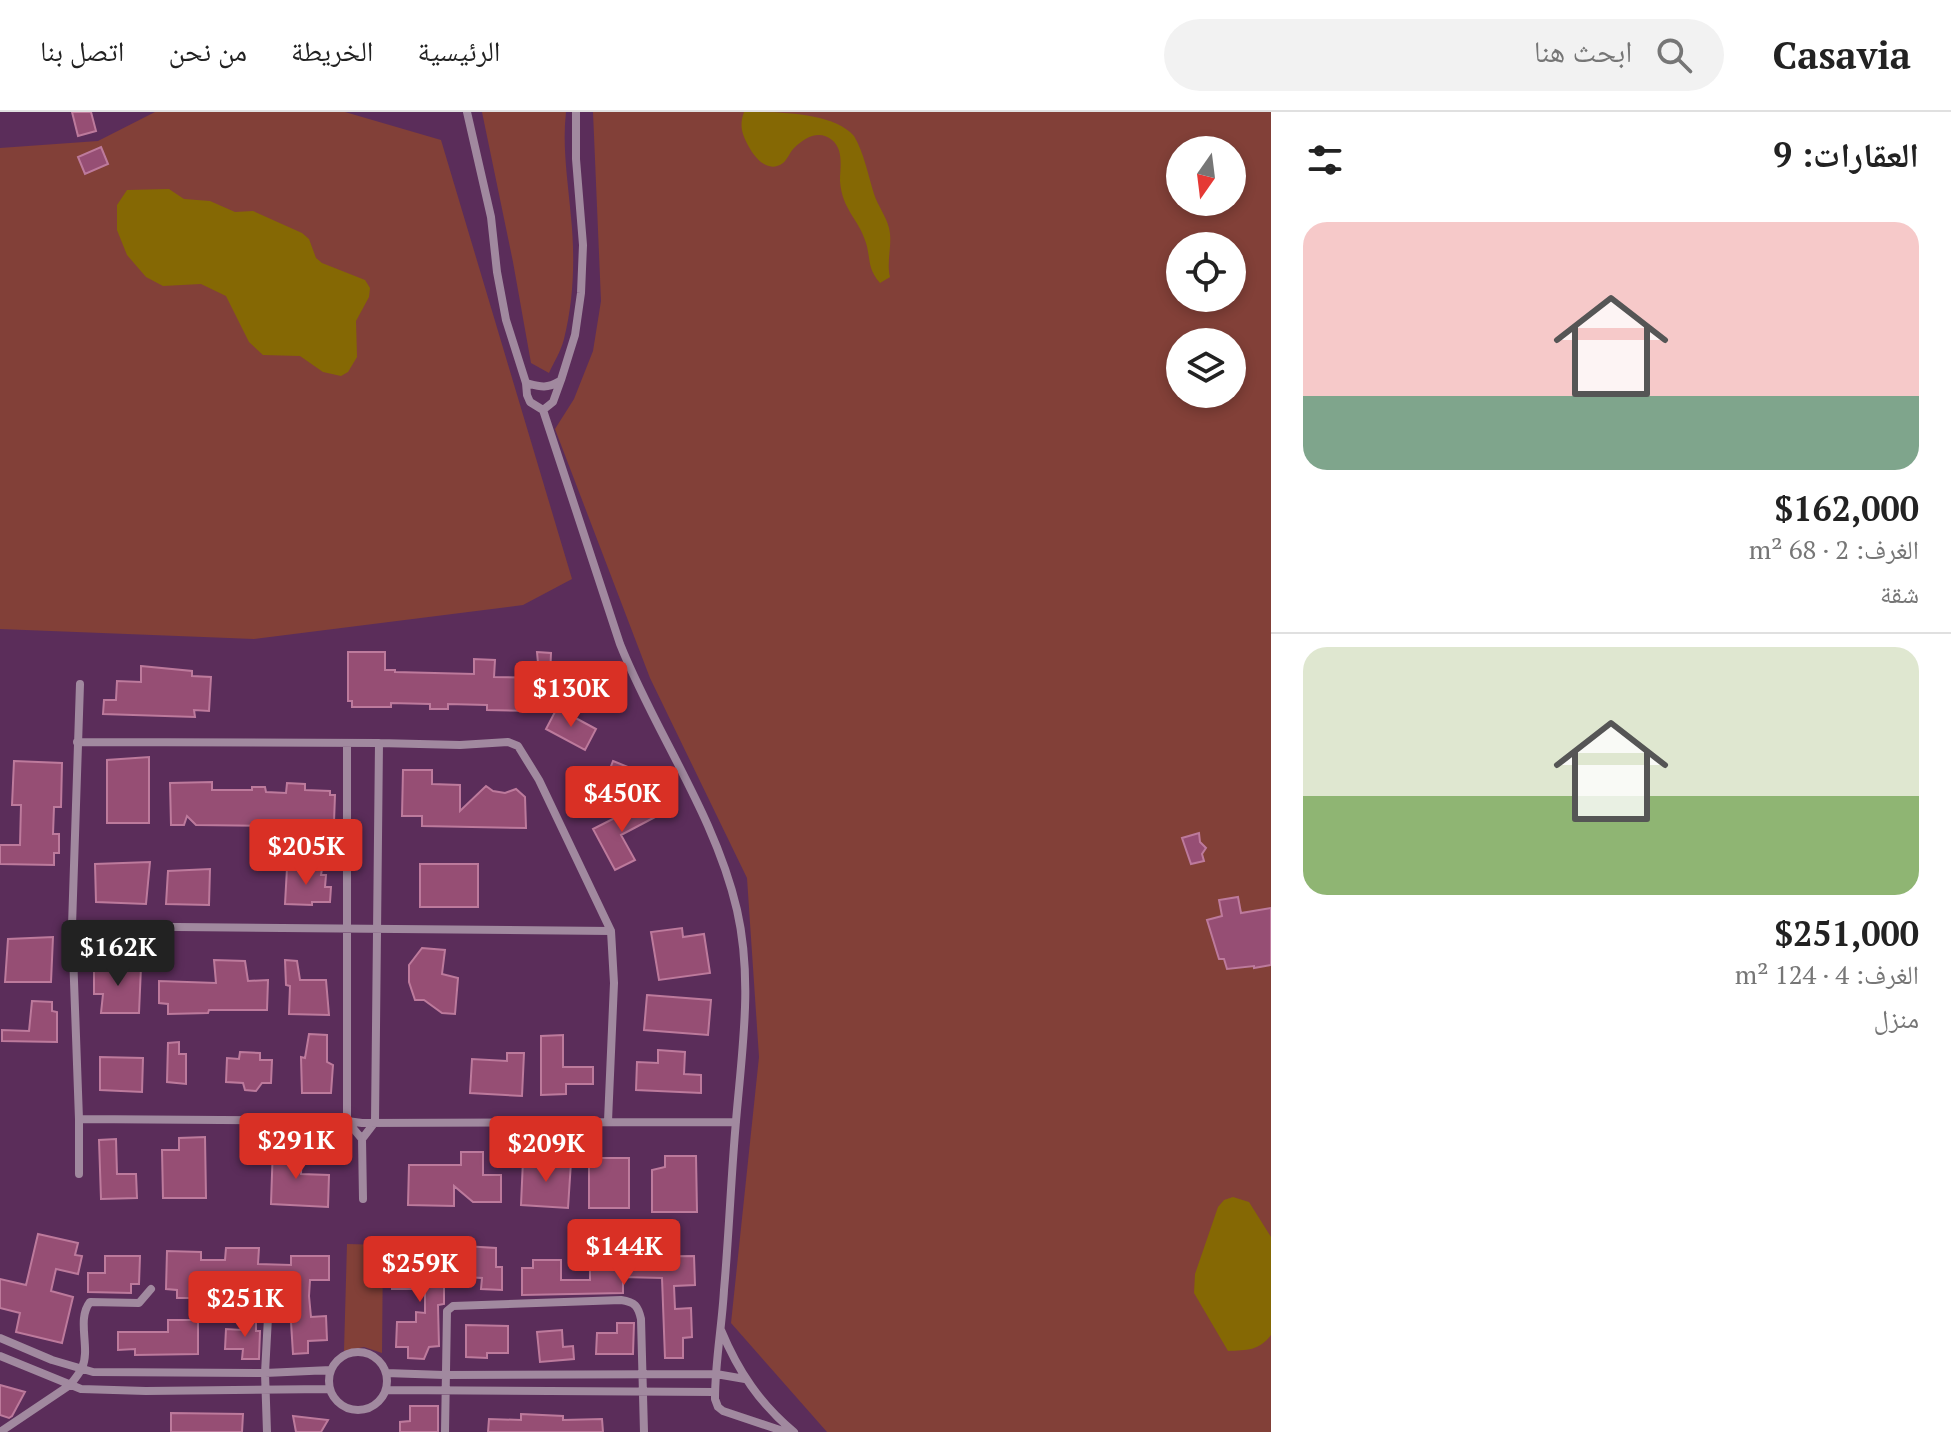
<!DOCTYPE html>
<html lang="ar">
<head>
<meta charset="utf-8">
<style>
	body { margin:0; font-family:"PT Serif","Noto Naskh Arabic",serif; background:#f2f2f2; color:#222; direction:rtl; height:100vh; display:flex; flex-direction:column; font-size:30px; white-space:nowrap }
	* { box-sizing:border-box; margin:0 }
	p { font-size:26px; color:#767676 }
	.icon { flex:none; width:44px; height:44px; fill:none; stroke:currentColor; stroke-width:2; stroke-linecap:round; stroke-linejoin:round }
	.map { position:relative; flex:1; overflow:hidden; direction:ltr }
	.drawer { display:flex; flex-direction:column; background:#fff; width:680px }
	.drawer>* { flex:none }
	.needle { width:52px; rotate:194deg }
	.controls { position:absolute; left:1166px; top:24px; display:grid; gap:16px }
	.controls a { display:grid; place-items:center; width:80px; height:80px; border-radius:50%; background:#fff; box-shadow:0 4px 12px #0003; font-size:40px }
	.price { position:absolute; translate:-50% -68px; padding:0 18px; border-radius:8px; background:#d93025; color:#fff; font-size:26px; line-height:52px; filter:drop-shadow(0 2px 4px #0008) }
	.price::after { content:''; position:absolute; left:50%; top:48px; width:24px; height:18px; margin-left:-12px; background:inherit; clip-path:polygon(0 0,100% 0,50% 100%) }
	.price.current { background:#222; color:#fff }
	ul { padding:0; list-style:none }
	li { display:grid; align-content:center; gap:16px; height:424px; padding:0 32px }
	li+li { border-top:2px solid #e0e0e0 }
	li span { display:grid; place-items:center; height:248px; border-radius:24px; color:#555 }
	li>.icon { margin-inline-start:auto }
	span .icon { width:144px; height:144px; fill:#fffc; stroke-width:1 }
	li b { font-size:34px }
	h2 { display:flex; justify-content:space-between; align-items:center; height:96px; padding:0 32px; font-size:34px }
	header { display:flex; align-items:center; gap:48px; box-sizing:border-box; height:112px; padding:0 40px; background:#fff; border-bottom:2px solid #e0e0e0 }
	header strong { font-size:38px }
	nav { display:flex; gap:44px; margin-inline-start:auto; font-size:28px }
	.search { width:560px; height:72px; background:#f2f2f2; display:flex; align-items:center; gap:20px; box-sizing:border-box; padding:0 28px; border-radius:44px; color:#767676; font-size:30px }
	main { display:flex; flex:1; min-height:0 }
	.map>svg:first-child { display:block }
</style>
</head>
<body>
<header>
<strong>Casavia</strong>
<div class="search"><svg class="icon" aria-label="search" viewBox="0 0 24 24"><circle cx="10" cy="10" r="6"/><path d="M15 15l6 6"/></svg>ابحث هنا</div>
<nav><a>الرئيسية</a><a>الخريطة</a><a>من نحن</a><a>اتصل بنا</a></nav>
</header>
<main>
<section class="drawer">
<h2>العقارات: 9<svg class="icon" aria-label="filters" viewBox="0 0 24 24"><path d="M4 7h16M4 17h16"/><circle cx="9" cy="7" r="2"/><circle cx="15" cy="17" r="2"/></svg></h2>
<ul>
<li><span style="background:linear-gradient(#f6c9c9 70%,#7fa58c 0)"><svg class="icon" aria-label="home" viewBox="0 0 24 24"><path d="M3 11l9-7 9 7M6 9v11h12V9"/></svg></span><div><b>$162,000</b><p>الغرف: 2 · 68 m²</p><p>شقة</p></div></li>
<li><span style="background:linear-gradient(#dfe7d0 60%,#8fb573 0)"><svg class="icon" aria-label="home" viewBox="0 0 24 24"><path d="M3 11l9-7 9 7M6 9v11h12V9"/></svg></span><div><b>$251,000</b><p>الغرف: 4 · 124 m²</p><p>منزل</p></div></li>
</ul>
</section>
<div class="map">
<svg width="1271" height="1320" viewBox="0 0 1271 1320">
	<rect width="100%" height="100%" fill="#5b2d5a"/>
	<path fill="#824038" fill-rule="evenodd" d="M 155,0 L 345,0 L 441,28 L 572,467 L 523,493 L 254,527 L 0,517 L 0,36 L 98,29 Z
		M 482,0 L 566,0 C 562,35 568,70 571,105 C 575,145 574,187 564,227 C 561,239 554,250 549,261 L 531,251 L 513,150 Z
		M 593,0 L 1271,0 L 1271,1320 L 827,1320 L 731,1211 L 759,945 L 747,766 L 650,566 L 555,317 L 574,287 L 593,239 L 601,189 ZM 1180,38 L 1232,38 L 1232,90 L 1180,90 ZM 1180,134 L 1232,134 L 1232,186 L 1180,186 ZM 1180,230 L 1232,230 L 1232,282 L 1180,282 Z
		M 347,1132 L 383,1133 L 382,1241 L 364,1235 L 344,1239 Z"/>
	<path fill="#856804" d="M 744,0 C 777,0 833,0 854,24 C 864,41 868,63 874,82 C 878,94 886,104 889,116 C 893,132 886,149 890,165 L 880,171 C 867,156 871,148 866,131 C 859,107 842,98 840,69 C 840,55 844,38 832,28 C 819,17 804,26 794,36 C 790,40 787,48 783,51 C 768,62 755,46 749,35 C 742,22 739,14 744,0 Z
		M 169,77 L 184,87 L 210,89 L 235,100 L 253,99 L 302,121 L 309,127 L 316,146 L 322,151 L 365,168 L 370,176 L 369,185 L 356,209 L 357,245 L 348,260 L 341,264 L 323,260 L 300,244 L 263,243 L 249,230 L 226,184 L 201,172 L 163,174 L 146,165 L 127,143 L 117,118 L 117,93 L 127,78 Z
		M 1233,1085 L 1249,1090 L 1271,1125 L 1271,1223 C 1259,1239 1247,1238 1228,1239 L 1194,1181 L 1195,1162 L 1218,1095 L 1224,1088 Z"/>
	<path fill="#964e74" stroke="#bd7a9c" stroke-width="2" d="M 72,0 L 91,0 L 96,19 L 78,24 Z
		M 101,35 L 108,52 L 85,62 L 78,45 Z
		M 348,540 L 385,540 L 385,558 L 395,558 L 395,560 L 474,562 L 474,547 L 495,548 L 494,565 L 540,566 L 540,583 L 536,583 L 535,599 L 487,598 L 487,593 L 448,592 L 448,597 L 430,597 L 430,592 L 391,591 L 391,595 L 352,595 L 352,589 L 348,589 Z
		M 537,540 L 551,541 L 550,565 L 533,565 L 534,551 L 538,551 Z
		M 141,554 L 192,559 L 192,564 L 211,565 L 209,599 L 194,598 L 195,605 L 103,602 L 104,588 L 116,588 L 117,569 L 141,570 Z
		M 557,596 L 596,617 L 585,638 L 546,617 Z
		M 149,645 L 149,711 L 107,711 L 107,648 Z
		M 14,649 L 62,651 L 61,695 L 54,695 L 53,722 L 59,722 L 59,741 L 54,741 L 54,753 L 0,752 L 0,733 L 20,733 L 21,693 L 12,693 Z
		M 613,649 L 628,655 L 624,664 L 629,675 L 616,681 L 613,675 L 594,684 L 597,690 L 583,697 L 570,668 L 582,662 L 587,672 L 608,662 Z
		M 403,658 L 432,658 L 432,672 L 460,673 L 460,699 L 486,674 L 493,679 L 505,681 L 516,677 L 525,685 L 526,716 L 422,714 L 422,704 L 402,704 Z
		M 212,670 L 212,678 L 252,678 L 252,675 L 265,675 L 266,680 L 286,681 L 287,671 L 305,672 L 305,678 L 330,679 L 330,683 L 335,683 L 334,710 L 303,709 L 302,713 L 273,711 L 273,714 L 196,713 L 187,704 L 184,713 L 171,713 L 170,671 Z
		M 648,689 L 657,704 L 621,723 L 635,748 L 615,758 L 593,717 Z
		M 1199,721 L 1200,730 L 1206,736 L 1202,742 L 1204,749 L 1191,752 L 1182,726 Z
		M 150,750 L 146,792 L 96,790 L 95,752 Z
		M 420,752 L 478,752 L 478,795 L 420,795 Z
		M 287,756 L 322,757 L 321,763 L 326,763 L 325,775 L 331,775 L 330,790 L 312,790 L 312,793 L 285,792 Z
		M 210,757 L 209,793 L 166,792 L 168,759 Z
		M 1238,785 L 1241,801 L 1271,796 L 1271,853 L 1254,856 L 1254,854 L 1227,857 L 1224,847 L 1219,847 L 1207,808 L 1222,804 L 1219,788 Z
		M 682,816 L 683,825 L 704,822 L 710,861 L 659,868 L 651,820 Z
		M 53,825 L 51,870 L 5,870 L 8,827 Z
		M 422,836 L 445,838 L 442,862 L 458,866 L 455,902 L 442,901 L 424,888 L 415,888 L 409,870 L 409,853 Z
		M 214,848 L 245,849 L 248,869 L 268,868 L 267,898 L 209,898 L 208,901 L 168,902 L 168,892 L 159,891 L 159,869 L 216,871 Z
		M 285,848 L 297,849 L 300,868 L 326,868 L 329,903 L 289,902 L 290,874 L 286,873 Z
		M 94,851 L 141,855 L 139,901 L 101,901 L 103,882 L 94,882 Z
		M 647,883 L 711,888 L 708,923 L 644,918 Z
		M 32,889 L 52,890 L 52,899 L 57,900 L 57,930 L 2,929 L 2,918 L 29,919 Z
		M 309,922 L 327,923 L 327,950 L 333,953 L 331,981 L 302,981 L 301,945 L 305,946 Z
		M 563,923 L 563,955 L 593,955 L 593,972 L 566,972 L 566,982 L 541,983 L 541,924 Z
		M 179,930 L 179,942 L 186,942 L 186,972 L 167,970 L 168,931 Z
		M 658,938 L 685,940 L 684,962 L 701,963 L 701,981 L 636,978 L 637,950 L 658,951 Z
		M 240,940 L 260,941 L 260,948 L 272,948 L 271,971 L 262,971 L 256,979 L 245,978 L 243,971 L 226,970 L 227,946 L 239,947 Z
		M 507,941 L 524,941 L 522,984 L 470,981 L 472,947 L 507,949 Z
		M 100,945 L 143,946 L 142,980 L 100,978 Z
		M 205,1025 L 206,1086 L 163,1086 L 162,1038 L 179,1038 L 179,1026 Z
		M 116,1027 L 117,1062 L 136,1062 L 137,1086 L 101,1087 L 99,1028 Z
		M 273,1033 L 302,1035 L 301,1062 L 329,1063 L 328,1095 L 271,1092 Z
		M 461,1040 L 483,1040 L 483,1063 L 501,1063 L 501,1090 L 473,1090 L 454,1074 L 454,1094 L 408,1093 L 409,1053 L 461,1053 Z
		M 665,1044 L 696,1044 L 697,1100 L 652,1100 L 652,1058 L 665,1055 Z
		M 589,1046 L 629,1046 L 629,1096 L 589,1096 Z
		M 523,1048 L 571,1050 L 568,1096 L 521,1093 Z
		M 38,1122 L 78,1131 L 75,1143 L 82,1144 L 78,1162 L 56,1157 L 51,1179 L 73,1185 L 62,1231 L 16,1220 L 20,1201 L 0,1196 L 0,1167 L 26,1173 Z
		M 464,1134 L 496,1136 L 496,1155 L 502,1155 L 502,1178 L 481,1177 L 482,1166 L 463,1165 Z
		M 226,1136 L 259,1136 L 258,1152 L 291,1153 L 291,1144 L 329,1144 L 329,1168 L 310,1168 L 309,1184 L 311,1205 L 326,1204 L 327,1228 L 308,1229 L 308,1241 L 293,1242 L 290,1194 L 291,1163 L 252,1163 L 252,1175 L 212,1174 L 214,1179 L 196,1179 L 199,1186 L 177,1186 L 177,1178 L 166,1177 L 167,1139 L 201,1140 L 201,1148 L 225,1148 Z
		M 105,1144 L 140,1144 L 139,1172 L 131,1172 L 131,1181 L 88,1180 L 88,1161 L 105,1161 Z
		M 694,1144 L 695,1173 L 674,1174 L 675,1197 L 691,1196 L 692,1225 L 683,1226 L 683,1246 L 665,1246 L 662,1166 L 623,1165 L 623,1181 L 522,1183 L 522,1156 L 533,1156 L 533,1148 L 561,1148 L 561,1168 L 590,1168 L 590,1156 L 605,1156 L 605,1145 Z
		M 444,1148 L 444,1192 L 438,1193 L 439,1234 L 429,1235 L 424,1247 L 408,1246 L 408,1235 L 396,1235 L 397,1210 L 416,1210 L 416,1200 L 425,1201 L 425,1177 L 392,1177 L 392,1149 Z
		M 243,1205 L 256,1206 L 256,1219 L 260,1219 L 259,1247 L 242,1247 L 243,1237 L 225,1237 L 226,1217 L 242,1218 Z
		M 168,1208 L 198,1208 L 198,1242 L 135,1243 L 135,1237 L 118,1238 L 118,1220 L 168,1220 Z
		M 617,1211 L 634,1211 L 633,1242 L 596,1242 L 597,1221 L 617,1221 Z
		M 466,1213 L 508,1214 L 508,1241 L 487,1241 L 487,1246 L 466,1245 Z
		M 562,1218 L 563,1235 L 573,1234 L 574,1247 L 540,1250 L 537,1220 Z
		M 0,1273 L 25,1280 L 12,1304 L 9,1306 L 0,1303 Z
		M 410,1294 L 438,1294 L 438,1320 L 400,1320 L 400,1310 L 410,1309 Z
		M 171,1301 L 243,1302 L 242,1320 L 171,1320 Z
		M 521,1302 L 563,1304 L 563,1308 L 602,1307 L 603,1320 L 488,1320 L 489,1307 L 521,1308 Z
		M 293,1304 L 328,1308 L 321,1320 L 296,1320 Z"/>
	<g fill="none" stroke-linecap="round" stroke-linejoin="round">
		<path stroke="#a1899f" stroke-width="8" d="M 467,0 L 491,105 L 497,160 L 506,208 L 526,271 L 527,283 L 530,290 L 543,298 L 620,532 C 656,622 715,703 737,798 C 753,868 742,938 736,1009 C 731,1065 729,1122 724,1178 C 722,1214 715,1250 715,1287 L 718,1295 L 723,1299 L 786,1320
			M 526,271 C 541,275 546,277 560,269
			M 543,298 L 553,290 L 561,268 L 575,223 L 581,181 L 583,133 L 576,47 L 576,0
			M 77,630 L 379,631 L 460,633 L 508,630 L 518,634 L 539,668 L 611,819 L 614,871 L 608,1009
			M 347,631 L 347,1009 L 362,1027 L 363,1087
			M 72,814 L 611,819
			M 79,1007 L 347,1009 L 362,1011 L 736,1010
			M 362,1027 L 375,1010 L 379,631
			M 79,1062 L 79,1007 L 72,814 L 80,572
			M 721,1218 C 738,1259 760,1292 794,1320
			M 0,1226 L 52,1248 L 93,1260 L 265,1261 L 331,1258
			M329 1269a29 29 0 1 1 58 0a29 29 0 1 1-58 0Z
			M 0,1244 L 81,1277 L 146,1279 L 330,1277
			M 386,1261 L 444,1263 L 716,1262 L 745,1267
			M 386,1278 L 715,1280
			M 0,1320 L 70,1273 C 74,1268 79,1262 82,1256 C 91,1236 76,1208 90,1190 L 139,1191 L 151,1177
			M 267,1320 L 265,1261 L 268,1205
			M 445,1320 L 447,1199 L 453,1194 L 621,1188 C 635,1190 638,1194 641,1207 L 644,1320"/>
	</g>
</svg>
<div class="controls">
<a><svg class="needle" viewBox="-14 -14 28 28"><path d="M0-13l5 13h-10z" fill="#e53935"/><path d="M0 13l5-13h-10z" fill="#767676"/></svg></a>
<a><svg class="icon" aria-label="locate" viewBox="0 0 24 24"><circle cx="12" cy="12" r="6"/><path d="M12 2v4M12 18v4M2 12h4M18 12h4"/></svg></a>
<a><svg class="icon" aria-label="layers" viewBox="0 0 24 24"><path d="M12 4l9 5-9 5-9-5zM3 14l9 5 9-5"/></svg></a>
</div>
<b class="price" style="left:571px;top:617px">$130K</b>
<b class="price" style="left:622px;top:722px">$450K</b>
<b class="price" style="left:306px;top:775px">$205K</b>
<b class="price current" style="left:118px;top:876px">$162K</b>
<b class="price" style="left:296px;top:1069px">$291K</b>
<b class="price" style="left:546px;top:1072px">$209K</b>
<b class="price" style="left:624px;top:1175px">$144K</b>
<b class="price" style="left:420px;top:1192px">$259K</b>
<b class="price" style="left:245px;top:1227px">$251K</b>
</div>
</main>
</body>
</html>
